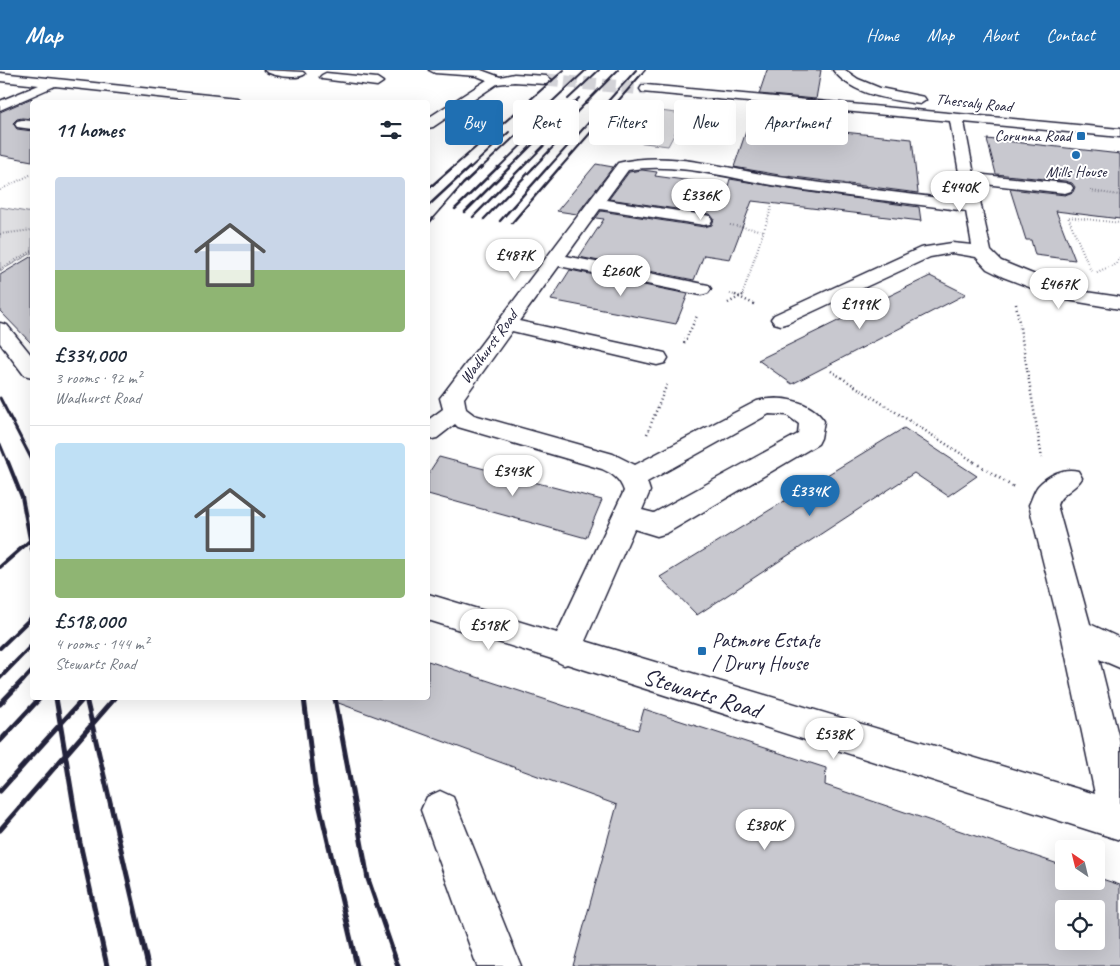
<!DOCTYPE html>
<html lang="en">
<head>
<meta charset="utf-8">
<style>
	body { margin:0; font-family:Caveat,sans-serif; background:#f2f2f3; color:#1f2937; height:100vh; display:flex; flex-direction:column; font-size:19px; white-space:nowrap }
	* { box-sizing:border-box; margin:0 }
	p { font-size:16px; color:#747a83 }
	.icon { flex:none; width:28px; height:28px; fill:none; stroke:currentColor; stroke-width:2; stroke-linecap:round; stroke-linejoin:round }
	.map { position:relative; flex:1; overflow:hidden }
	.side { position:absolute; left:30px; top:30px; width:400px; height:600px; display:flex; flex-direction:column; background:#fff; border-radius:5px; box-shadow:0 5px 20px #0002 }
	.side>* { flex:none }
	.top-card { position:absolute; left:445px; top:30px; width:475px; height:45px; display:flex; gap:10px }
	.needle { width:32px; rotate:325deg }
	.buttons { position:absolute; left:1055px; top:770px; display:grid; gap:10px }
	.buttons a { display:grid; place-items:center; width:50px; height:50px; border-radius:5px; background:#fff; box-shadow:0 5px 20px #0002; font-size:25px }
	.price { position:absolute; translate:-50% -42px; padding:0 11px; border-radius:18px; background:#fff; color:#222; font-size:16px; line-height:32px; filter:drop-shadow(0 1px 2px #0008) }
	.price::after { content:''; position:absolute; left:50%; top:30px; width:15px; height:11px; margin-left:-8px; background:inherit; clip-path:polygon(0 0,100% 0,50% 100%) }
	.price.on { background:#1f6fb2; color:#fff }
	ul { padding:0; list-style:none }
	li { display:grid; align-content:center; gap:10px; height:265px; padding:0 25px }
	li+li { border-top:1px solid #e0e1e3 }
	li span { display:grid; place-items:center; height:155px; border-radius:5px; color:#555 }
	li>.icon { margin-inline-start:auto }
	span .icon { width:90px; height:90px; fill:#fffc; stroke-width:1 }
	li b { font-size:21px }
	h2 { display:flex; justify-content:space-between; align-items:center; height:60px; padding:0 25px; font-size:21px }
	.chip { padding:0 18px; border-radius:5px; background:#fff; box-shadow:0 5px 20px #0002; font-size:18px; line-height:45px }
	.chip.on { background:#1f6fb2; color:#fff }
	header { display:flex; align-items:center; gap:30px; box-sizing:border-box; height:70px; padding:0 25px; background:#1f6fb2; color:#fff }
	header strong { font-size:24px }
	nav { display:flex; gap:28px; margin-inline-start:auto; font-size:18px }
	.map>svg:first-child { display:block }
</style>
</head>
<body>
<header>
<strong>Map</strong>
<nav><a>Home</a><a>Map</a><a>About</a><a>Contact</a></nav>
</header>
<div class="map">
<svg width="1120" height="896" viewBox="0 0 1120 896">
	<rect width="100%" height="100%" fill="#fff"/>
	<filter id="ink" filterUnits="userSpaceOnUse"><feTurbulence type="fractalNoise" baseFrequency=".02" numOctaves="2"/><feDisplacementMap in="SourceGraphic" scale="10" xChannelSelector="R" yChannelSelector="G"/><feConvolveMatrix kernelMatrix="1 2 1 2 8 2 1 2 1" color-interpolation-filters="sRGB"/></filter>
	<g filter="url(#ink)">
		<path fill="#dfdfe2" stroke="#80808e" d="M 634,38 L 685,44 L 668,76 L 613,69 Z
			M 0,137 L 32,143 L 32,183 L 0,201 Z"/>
		<path fill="#c8c8cf" stroke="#22223b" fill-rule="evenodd" d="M 767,0 L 821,0 L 816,29 L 759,24 Z
			M 32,28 L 32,49 L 22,48 L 17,49 L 13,53 L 17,59 L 32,61 L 32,91 L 0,85 L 0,42 Z
			M 755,35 L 815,40 L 814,59 L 912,69 L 918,123 L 779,105 L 734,97 Z
			M 987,69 L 1120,84 L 1120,149 L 1056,141 L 1075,190 L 1035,185 L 1031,170 L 1026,170 L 1010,119 L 1065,125 L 1073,122 L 1075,117 L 1072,113 L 1065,111 L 996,104 Z
			M 596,94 L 613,97 L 577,144 L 557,141 Z
			M 642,100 L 657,102 L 655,106 L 728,116 L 730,109 L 801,121 L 919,137 L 921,151 L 752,131 L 730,189 L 704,185 L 694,210 L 579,187 L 604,149 L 596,148 L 601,141 L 704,157 L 712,155 L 714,149 L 710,144 L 609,129 L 629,102 Z
			M 32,186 L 32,274 L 0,241 L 0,205 Z
			M 570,200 L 688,224 L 676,254 L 551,230 Z
			M 930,206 L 966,224 L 792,314 L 758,290 Z
			M 904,358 L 977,406 L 948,426 L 914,403 L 697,545 L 660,507 Z
			M 439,387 L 602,430 L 586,468 L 428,424 L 428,404 Z
			M 428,591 L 638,660 L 644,639 L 826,698 L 825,715 L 1064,796 L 1064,811 L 1096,811 L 1096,807 L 1120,815 L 1120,896 L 573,896 L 617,735 L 333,631 L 334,628 L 428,628 ZM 1064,839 L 1096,839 L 1096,871 L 1064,871 Z"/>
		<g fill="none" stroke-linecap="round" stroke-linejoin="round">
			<path stroke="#d3d3d8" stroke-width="13" stroke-dasharray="13 6" stroke-linecap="butt" d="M 546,10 L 646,19"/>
			<g stroke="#22223b" stroke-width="3">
				<path id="minor" d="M 264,0 L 303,2 L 305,4 C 298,10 271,6 264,0 Z
					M 429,0 L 481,0 L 500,7 L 514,4 L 546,6 L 552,10 L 546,14 L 514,12 L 497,14 L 433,57 L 428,58 L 428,48 L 487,10 L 477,6 L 435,3 Z
					M 833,0 L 845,0 L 858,9 L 880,18 L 924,27 L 926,30 L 920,34 C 891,30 852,25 833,0 Z
					M 0,3 L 236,28 L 242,32 L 205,32 L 55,16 L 0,40 L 0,31 L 39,15 L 0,11 Z
					M 326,3 L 377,8 L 383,12 L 377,16 L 322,9 L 320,7 L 322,5 Z
					M 646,15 L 1120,59 L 1120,67 L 964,52 L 974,104 L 1065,113 L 1071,115 L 1073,118 L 1071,121 L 1065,123 L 976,113 L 991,181 L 1001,191 L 1072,220 L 1120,227 L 1120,239 L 1061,229 L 1003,207 L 987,199 L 976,187 L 952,183 L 930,187 L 788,253 L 781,255 L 774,253 L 771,249 L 774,245 L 920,178 L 952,173 L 972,175 L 966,141 C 903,132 840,126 778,116 C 728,108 678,92 628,100 L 606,130 L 704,145 L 710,146 L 712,150 L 710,154 L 704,155 L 600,139 L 566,186 L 708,215 L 711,219 L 708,223 L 701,225 L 559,196 L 519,251 L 665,283 L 668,288 L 665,293 L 657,295 L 512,261 L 464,328 L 466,339 L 474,345 L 613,384 L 635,395 L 757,331 C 779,325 811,330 824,351 L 821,368 L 818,374 L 667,463 L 657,466 L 634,459 L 585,571 L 1095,724 L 1061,563 L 1029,435 C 1032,429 1034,421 1038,416 C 1048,405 1064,397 1078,401 L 1082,408 C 1076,419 1061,423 1057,435 L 1090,554 L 1120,568 L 1120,598 L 1099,589 L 1120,673 L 1120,770 L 567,594 L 564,595 L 552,589 L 428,550 L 428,524 L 557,563 L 624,421 C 620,409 613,404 602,399 L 458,357 L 455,354 L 437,368 L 428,370 L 428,350 L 443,339 L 440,328 L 444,323 L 618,93 C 671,80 726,99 779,107 C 841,116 902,123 964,131 L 950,51 L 642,22 L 640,19 L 642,16 ZM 769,344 L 787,345 L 799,354 L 798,364 L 654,443 L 642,440 L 650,421 L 647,412 Z
					M 22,50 L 32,51 L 32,59 L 17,57 L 15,54 L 17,51 Z
					M 0,253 L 7,255 L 32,286 L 32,307 L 24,305 L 0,273 Z
					M 440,721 L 453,727 L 521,896 L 477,896 L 421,740 L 427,727 Z"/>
			</g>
			<path stroke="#22223b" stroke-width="2" stroke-dasharray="0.5 2.5" stroke-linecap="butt" d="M 0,120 L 32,104
				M 1090,121 L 1120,125
				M 730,155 L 765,161
				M 0,164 L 32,160
				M 0,199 L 32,181
				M 1091,201 L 1068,147 L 1120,153
				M 1097,202 L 1116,194 L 1120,186
				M 730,224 L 740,226
				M 742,226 L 772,136"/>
			<path stroke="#22223b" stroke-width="2.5" stroke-dasharray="1 3" stroke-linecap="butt" d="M 735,225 L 756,235
				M 728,233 L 743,225
				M 1016,234 L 1042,388
				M 684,273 L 697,246
				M 831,301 L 976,393
				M 647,364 L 667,314"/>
			<path stroke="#22223b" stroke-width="3" stroke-dasharray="1 4" stroke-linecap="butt" d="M 974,392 L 1015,418"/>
			<use href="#minor" fill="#fff" fill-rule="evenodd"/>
			<path stroke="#22223b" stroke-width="2" d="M 568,29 L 599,0
				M 451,99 L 564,0
				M 469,99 L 509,62
				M 480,99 L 586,0
				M 497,99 L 545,52
				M 508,99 L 579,28
				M 521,99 L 618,0
				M 532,99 L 574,55
				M 547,99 L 636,0
				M 559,99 L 645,0"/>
			<path stroke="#22223b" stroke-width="2.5" d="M 428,119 L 453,97
				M 428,136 L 470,97
				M 455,139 L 498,97
				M 465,142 L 510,97
				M 473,147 L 522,97
				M 484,149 L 534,97
				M 500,151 L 548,97
				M 512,153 L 560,97
				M 428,154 L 463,114 L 481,97"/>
			<path stroke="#22223b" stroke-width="3" d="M 0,328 L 32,390
				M 0,374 L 8,393"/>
			<path stroke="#22223b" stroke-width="4" d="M 8,392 L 22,427 L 32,480
				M 0,497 L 32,469
				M 0,578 L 32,547
				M 0,608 L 32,575
				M 22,612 L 32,601"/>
			<path stroke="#22223b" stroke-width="5" d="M 56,628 L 80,773 L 107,896
				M 86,628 L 148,896
				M 304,628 L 315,716 L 357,896
				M 335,628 L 368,809 L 398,896
				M 0,634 L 23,610
				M 0,671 L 40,628
				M 0,721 L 84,628
				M 0,760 L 115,628"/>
		</g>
	</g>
	<g fill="#1f6fb2" stroke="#fff" stroke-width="2">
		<rect x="1076" y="61" width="10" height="10" rx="2.5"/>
		<circle cx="1076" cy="85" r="5"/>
		<rect x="697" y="576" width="10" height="10" rx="2.5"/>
	</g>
	<g text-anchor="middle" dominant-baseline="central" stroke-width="4" stroke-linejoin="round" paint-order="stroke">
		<g font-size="16" fill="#22223b" stroke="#fff">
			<text transform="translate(974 33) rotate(6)">Thessaly Road</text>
			<text transform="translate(489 277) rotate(-54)">Wadhurst Road</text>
		</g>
		<g font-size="16" fill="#22223b" stroke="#fff" text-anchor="end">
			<text x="1071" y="66">Corunna Road</text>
			<text x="1076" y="102" text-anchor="middle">Mills House</text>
		</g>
		<g font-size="20" fill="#22223b" stroke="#fff" text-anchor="start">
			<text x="712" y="570">Patmore Estate<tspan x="712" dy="23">/ Drury House</tspan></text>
		</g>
		<g font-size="24" fill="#22223b" stroke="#fff">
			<text transform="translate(702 623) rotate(17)">Stewarts Road</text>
		</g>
	</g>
</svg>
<div class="buttons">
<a><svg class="needle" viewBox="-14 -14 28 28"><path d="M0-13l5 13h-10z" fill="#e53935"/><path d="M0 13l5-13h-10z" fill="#747a83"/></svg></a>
<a><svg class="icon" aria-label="locate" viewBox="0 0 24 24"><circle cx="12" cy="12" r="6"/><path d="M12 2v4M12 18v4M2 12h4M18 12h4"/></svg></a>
</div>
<b class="price" style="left:960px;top:143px">£440K</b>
<b class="price" style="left:701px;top:151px">£336K</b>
<b class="price" style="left:515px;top:211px">£487K</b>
<b class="price" style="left:621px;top:227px">£260K</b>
<b class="price" style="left:1059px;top:240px">£467K</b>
<b class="price" style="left:860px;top:260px">£199K</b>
<b class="price" style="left:513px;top:427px">£343K</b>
<b class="price on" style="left:810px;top:447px">£334K</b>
<b class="price" style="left:489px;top:581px">£518K</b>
<b class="price" style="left:834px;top:690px">£538K</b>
<b class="price" style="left:765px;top:781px">£380K</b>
<div class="top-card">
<a class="chip on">Buy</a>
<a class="chip">Rent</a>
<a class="chip">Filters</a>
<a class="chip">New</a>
<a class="chip">Apartment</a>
</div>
<section class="side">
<h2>11 homes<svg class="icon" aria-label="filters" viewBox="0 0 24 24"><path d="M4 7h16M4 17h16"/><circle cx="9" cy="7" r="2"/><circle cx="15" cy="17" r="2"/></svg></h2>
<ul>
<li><span style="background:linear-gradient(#c9d6e8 60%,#8fb573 0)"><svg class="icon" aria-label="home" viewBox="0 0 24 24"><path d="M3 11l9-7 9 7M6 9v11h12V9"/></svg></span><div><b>£334,000</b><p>3 rooms · 92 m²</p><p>Wadhurst Road</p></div></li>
<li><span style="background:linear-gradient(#bfe0f5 75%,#8fb573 0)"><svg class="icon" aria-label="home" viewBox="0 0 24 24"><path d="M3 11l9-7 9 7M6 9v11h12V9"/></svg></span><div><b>£518,000</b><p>4 rooms · 144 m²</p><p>Stewarts Road</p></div></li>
</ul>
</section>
</div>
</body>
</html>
